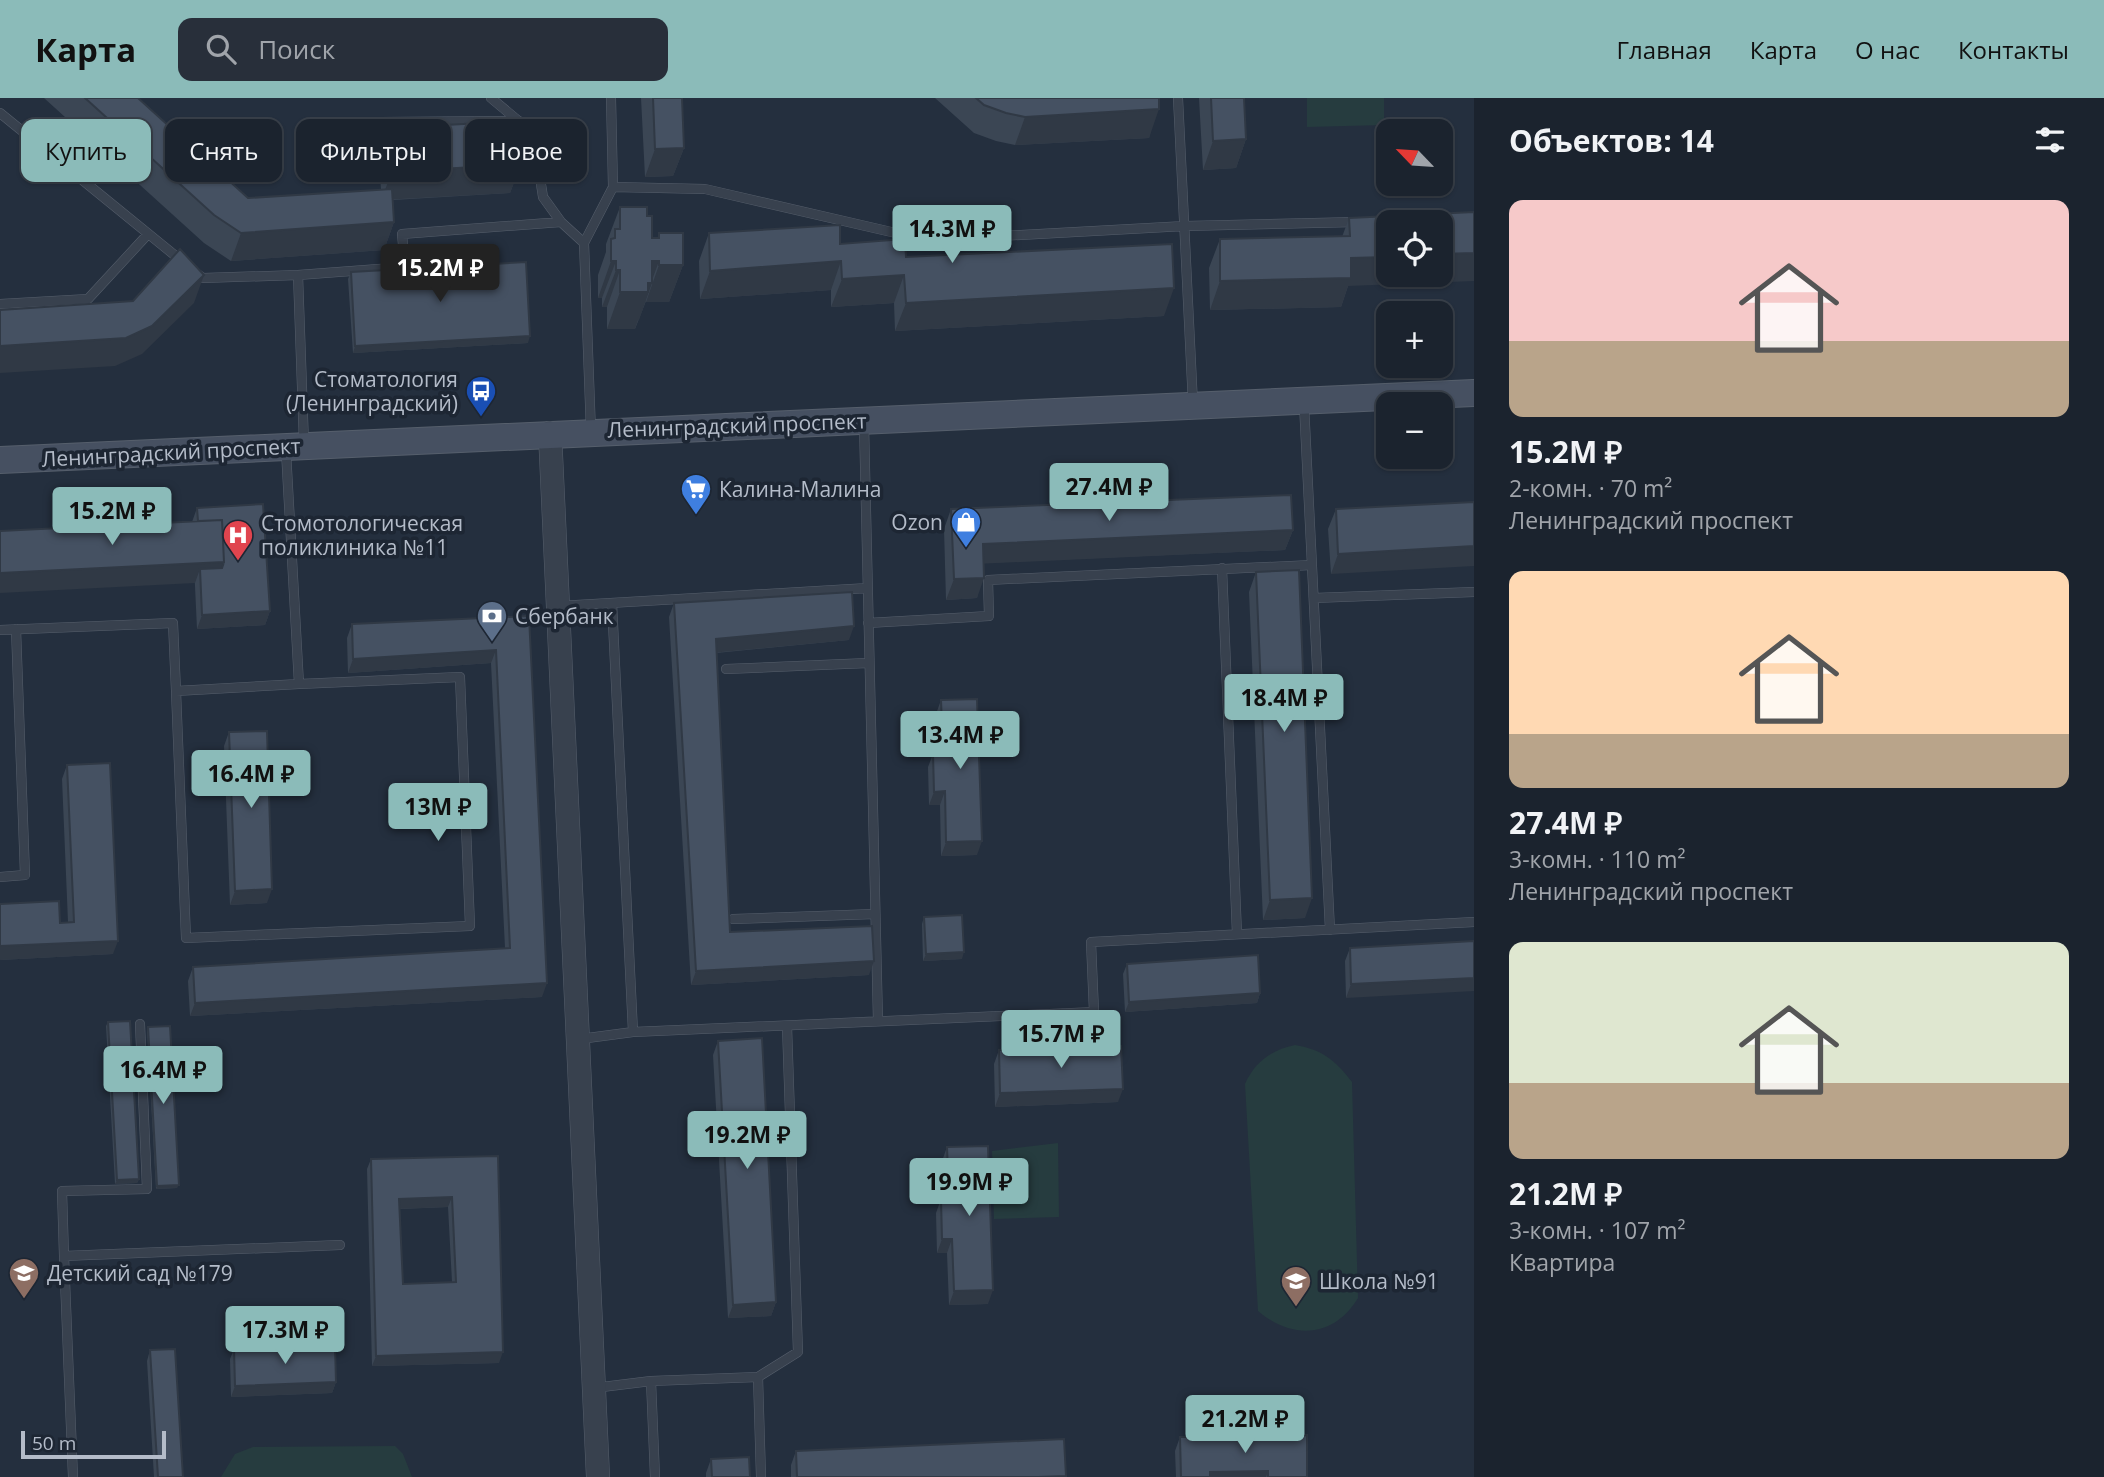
<!DOCTYPE html>
<html lang="ru">
<head>
<meta charset="utf-8">
<style>
	body { margin:0; font-family:"Open Sans",sans-serif; background:#282f3a; color:#f1f3f6; height:100vh; display:flex; flex-direction:column; font-size:26px; white-space:nowrap }
	* { box-sizing:border-box; margin:0 }
	p { font-size:23px; color:#a0a4aa }
	.icon { flex:none; width:38px; height:38px; fill:none; stroke:currentColor; stroke-width:2; stroke-linecap:round; stroke-linejoin:round }
	.map { position:relative; flex:1; overflow:hidden }
	.panel { display:flex; flex-direction:column; background:#1b232e; width:630px }
	.panel>* { flex:none }
	.hud { position:absolute; left:21px; top:21px; width:665px; height:63px; display:flex; gap:14px }
	.needle { width:46px; rotate:295deg }
	.fabs { position:absolute; left:1376px; top:21px; display:grid; gap:14px }
	.fabs a { display:grid; place-items:center; width:77px; height:77px; border-radius:14px; background:#1b232e; box-shadow:0 2px 5px #0004,0 0 0 2px #39404a; font-size:35px }
	.scale { position:absolute; left:21px; bottom:18px; width:145px; box-sizing:border-box; padding-left:7px; border:4px solid #b4bcc9; border-top:0; font-size:19px; line-height:24px; white-space:nowrap; color:#b4bcc9; -webkit-text-stroke:5px #1d2633; paint-order:stroke }
	.price { position:absolute; translate:-50% -60px; padding:0 16px; border-radius:7px; background:#8bbbb9; color:#111; font-size:23px; line-height:46px; filter:drop-shadow(0 2px 4px #0008) }
	.price::after { content:''; position:absolute; left:50%; top:42px; width:21px; height:16px; margin-left:-10px; background:inherit; clip-path:polygon(0 0,100% 0,50% 100%) }
	.price.active { background:#222; color:#fff }
	ul { padding:0; list-style:none }
	li { display:grid; align-content:center; gap:14px; height:371px; padding:0 35px }
	li span { display:grid; place-items:center; height:217px; border-radius:14px; color:#555 }
	li>.icon { margin-inline-start:auto }
	span .icon { width:126px; height:126px; fill:#fffc; stroke-width:1 }
	li b { font-size:30px }
	h2 { display:flex; justify-content:space-between; align-items:center; height:84px; padding:0 35px; font-size:30px }
	.tag { padding:0 24px; border-radius:14px; background:#1b232e; box-shadow:0 2px 5px #0004,0 0 0 2px #39404a; font-size:24px; line-height:63px }
	.tag.active { background:#8bbbb9; color:#111 }
	header { display:flex; align-items:center; gap:42px; box-sizing:border-box; height:98px; padding:0 35px; background:#8bbbb9; color:#111 }
	header strong { font-size:33px }
	nav { display:flex; gap:38px; margin-inline-start:auto; font-size:24px }
	.search { width:490px; height:63px; background:#282f3a; display:flex; align-items:center; gap:18px; box-sizing:border-box; padding:0 24px; border-radius:14px; color:#a0a4aa; font-size:26px }
	main { display:flex; flex:1; min-height:0 }
	.map>svg:first-child { display:block }
</style>
</head>
<body>
<header>
<strong>Карта</strong>
<div class="search"><svg class="icon" aria-label="search" viewBox="0 0 24 24"><circle cx="10" cy="10" r="6"/><path d="M15 15l6 6"/></svg>Поиск</div>
<nav><a>Главная</a><a>Карта</a><a>О нас</a><a>Контакты</a></nav>
</header>
<main>
<div class="map">
<svg width="1474" height="1379" viewBox="0 0 1474 1379">
	<rect width="100%" height="100%" fill="#242f3e"/>
	<path fill="#263c3f" d="M 1307,0 L 1384,0 L 1384,27 L 1307,29 Z
		M 1295,947 C 1323,952 1335,962 1352,984 L 1358,1200 C 1334,1240 1292,1242 1258,1213 L 1245,986 C 1255,964 1271,952 1295,947 Z
		M 1058,1045 L 1059,1119 L 994,1121 L 992,1053 Z
		M 395,1348 L 403,1356 L 412,1379 L 221,1379 L 235,1356 L 253,1349 Z"/>
	<g fill="none" stroke-linecap="round" stroke-linejoin="round">
		<g stroke="#565f6c" stroke-width="10">
			<path id="service" d="M 491,0 L 533,35 L 543,99 L 561,124 L 584,145
				M 1178,0 L 1193,306
				M 0,15 L 183,164
				M 381,24 L 519,23
				M 613,89 L 705,91 L 926,142 L 1185,128 L 1357,124
				M 196,175 L 203,180 L 298,177 L 304,346
				M 298,177 L 405,169 L 402,136 L 561,124
				M 0,206 L 88,201 L 148,136
				M 1304,306 L 1330,832
				M 864,326 L 878,923
				M 591,334 L 584,145 L 613,89 L 611,0
				M 1222,470 L 1237,836
				M 1314,500 L 1474,494
				M 612,505 L 633,934
				M 559,508 L 868,490
				M 868,525 L 989,518 L 988,482 L 1312,467
				M 0,532 L 173,525 L 176,593 L 299,586 L 286,353
				M 726,571 L 868,565
				M 176,593 L 186,840 L 470,828 L 460,579 L 299,586
				M 0,779 L 25,777 L 16,531
				M 733,821 L 875,816
				M 580,941 L 633,934 L 1094,914 L 1091,844 L 1474,824
				M 64,1158 L 62,1093 L 147,1091 L 140,926
				M 758,1279 L 761,1379
				M 651,1283 L 655,1379
				M 594,1290 L 651,1283 L 758,1279 L 798,1254 L 787,928
				M 73,1379 L 64,1158 L 340,1147"/>
		</g>
		<g stroke="#565f6c" stroke-width="24">
			<path id="tertiary" d="M 550,335 L 598,1379"/>
		</g>
		<g stroke="#565f6c" stroke-width="28">
			<path id="secondary" d="M 0,362 L 1474,295"/>
		</g>
		<use href="#service" stroke="#38414e" stroke-width="9"/>
		<use href="#tertiary" stroke="#38414e" stroke-width="23"/>
		<use href="#secondary" stroke="#465061" stroke-width="26"/>
	</g>
	<path fill="#3b4654" fill-rule="evenodd" d="M 44,0 L 138,0 L 248,100 L 381,92 L 379,59 L 389,30 L 521,66 L 510,95 L 393,102 L 394,124 L 384,152 L 231,163 L 204,145 Z
		M 641,0 L 682,0 L 684,50 L 673,78 L 645,79 Z
		M 935,0 L 1159,0 L 1149,40 L 1015,47 L 996,43 L 974,35 Z
		M 1199,0 L 1244,0 L 1246,41 L 1236,70 L 1203,72 Z
		M 620,109 L 647,118 L 652,140 L 658,140 L 659,135 L 683,167 L 669,204 L 646,204 L 646,203 L 635,231 L 607,231 L 607,209 L 602,209 L 602,200 L 598,200 L 598,177 L 606,154 L 606,146 Z
		M 1474,114 L 1348,188 L 1341,209 L 1210,212 L 1209,170 L 1220,141 L 1342,139 L 1349,120 Z
		M 709,135 L 840,146 L 906,159 L 1164,218 L 895,233 L 894,205 L 831,209 L 831,192 L 700,201 L 699,163 Z
		M 351,174 L 528,245 L 353,255 L 348,181 Z
		M 1474,404 L 1331,476 L 1328,431 L 1336,411 Z
		M 197,410 L 270,513 L 265,527 L 197,531 L 192,424 Z
		M 951,411 L 1293,432 L 1285,452 L 983,465 L 977,500 L 946,502 L 944,431 Z
		M 1256,474 L 1305,820 L 1263,822 L 1249,494 Z
		M 674,505 L 849,542 L 716,555 L 730,834 L 869,877 L 691,887 L 669,519 Z
		M 529,518 L 542,899 L 190,918 L 188,883 L 193,869 L 505,850 L 491,565 L 348,575 L 347,540 L 352,526 Z
		M 941,602 L 977,757 L 941,758 L 940,707 L 929,707 L 928,669 L 933,656 L 937,655 L 936,616 Z
		M 229,634 L 267,805 L 230,807 L 224,648 Z
		M 67,667 L 113,856 L 0,862 L 0,806 L 60,825 L 68,824 L 62,681 Z
		M 924,819 L 962,861 L 923,863 L 922,826 Z
		M 1474,843 L 1346,900 L 1345,863 L 1350,850 Z
		M 1127,866 L 1260,895 L 1257,905 L 1125,914 L 1123,876 Z
		M 108,924 L 139,1081 L 137,1085 L 115,1086 L 106,928 Z
		M 148,929 L 177,1090 L 156,1091 L 147,933 Z
		M 718,943 L 776,1204 L 771,1218 L 728,1220 L 713,957 Z
		M 999,952 L 1118,1004 L 995,1009 L 994,966 Z
		M 947,1049 L 988,1206 L 949,1207 L 947,1155 L 937,1155 L 936,1115 L 941,1101 L 943,1101 L 942,1063 Z
		M 498,1058 L 499,1265 L 372,1268 L 367,1071 L 371,1061 ZM 448,1109 L 452,1184 L 403,1186 L 400,1111 Z
		M 234,1251 L 336,1284 L 332,1295 L 231,1299 L 230,1261 Z
		M 150,1252 L 183,1379 L 154,1379 L 147,1263 Z
		M 1180,1339 L 1307,1379 L 1176,1379 L 1175,1353 Z
		M 796,1353 L 1065,1379 L 791,1379 L 791,1367 Z
		M 711,1361 L 750,1379 L 706,1379 L 706,1375 Z"/>
	<path fill="#303945" d="M 1159,11 L 1149,40 L 1015,47 L 1025,19 Z
		M 1246,41 L 1236,70 L 1203,72 L 1213,43 Z
		M 684,50 L 673,78 L 645,79 L 655,51 Z
		M 521,66 L 510,95 L 381,102 L 392,74 Z
		M 394,124 L 384,152 L 231,163 L 241,135 Z
		M 1474,155 L 1474,183 L 1348,188 L 1341,209 L 1210,212 L 1220,183 L 1351,160 L 1388,159 L 1388,177 L 1440,177 L 1440,156 Z
		M 611,163 L 616,163 L 602,200 L 598,200 Z
		M 652,163 L 659,163 L 651,185 L 652,185 L 639,222 L 638,222 L 635,231 L 607,231 L 620,194 Z
		M 841,163 L 831,192 L 700,201 L 710,173 Z
		M 659,167 L 683,167 L 669,204 L 646,204 Z
		M 616,172 L 620,172 L 607,209 L 602,209 Z
		M 204,177 L 194,205 L 142,256 L 115,268 L 0,275 L 0,248 L 126,240 Z
		M 904,177 L 894,205 L 831,209 L 842,181 Z
		M 1174,190 L 1164,218 L 895,233 L 906,205 Z
		M 530,238 L 528,245 L 353,255 L 355,248 Z
		M 1293,432 L 1285,452 L 975,466 L 983,446 Z
		M 1474,448 L 1474,468 L 1331,476 L 1338,456 Z
		M 224,464 L 217,484 L 200,471 L 195,485 L 0,495 L 0,475 Z
		M 984,480 L 977,500 L 946,502 L 954,481 Z
		M 270,513 L 265,527 L 197,531 L 202,517 Z
		M 854,528 L 849,542 L 711,555 L 716,541 Z
		M 496,552 L 491,565 L 348,575 L 353,561 Z
		M 945,693 L 940,707 L 929,707 L 934,694 Z
		M 982,743 L 977,757 L 941,758 L 946,744 Z
		M 272,791 L 267,805 L 230,807 L 235,793 Z
		M 1312,800 L 1305,820 L 1263,822 L 1270,802 Z
		M 118,843 L 113,856 L 0,862 L 0,848 Z
		M 964,854 L 962,861 L 923,863 L 926,856 Z
		M 874,863 L 869,877 L 691,887 L 696,873 Z
		M 1474,880 L 1474,893 L 1346,900 L 1351,886 Z
		M 547,885 L 542,899 L 190,918 L 195,905 Z
		M 1260,895 L 1257,905 L 1125,914 L 1129,904 Z
		M 1123,991 L 1118,1004 L 995,1009 L 1000,995 Z
		M 139,1081 L 137,1085 L 115,1086 L 117,1082 Z
		M 179,1087 L 177,1090 L 156,1091 L 157,1088 Z
		M 452,1099 L 448,1109 L 395,1111 L 399,1101 Z
		M 942,1141 L 952,1141 L 947,1155 L 937,1155 Z
		M 993,1192 L 988,1206 L 949,1207 L 954,1193 Z
		M 776,1204 L 771,1218 L 728,1220 L 733,1207 Z
		M 503,1254 L 499,1265 L 372,1268 L 376,1258 Z
		M 336,1284 L 332,1295 L 231,1299 L 235,1288 Z
		M 1268,1373 L 1266,1379 L 1209,1379 L 1210,1374 Z"/>
	<path fill="#455162" stroke="#303945" stroke-width="2" fill-rule="evenodd" d="M 85,0 L 138,0 L 248,100 L 392,91 L 394,124 L 241,135 L 214,117 Z
		M 653,0 L 682,0 L 684,50 L 655,51 Z
		M 976,0 L 1159,0 L 1159,11 L 1025,19 L 1006,15 L 984,7 Z
		M 1211,0 L 1244,0 L 1246,41 L 1213,43 Z
		M 518,23 L 521,66 L 392,74 L 389,30 Z
		M 620,109 L 647,109 L 647,118 L 652,118 L 652,140 L 659,140 L 659,135 L 683,135 L 683,167 L 659,167 L 659,163 L 652,163 L 652,185 L 648,185 L 648,194 L 620,194 L 620,172 L 616,172 L 616,163 L 611,163 L 611,141 L 615,140 L 615,131 L 620,131 Z
		M 1474,114 L 1474,155 L 1440,156 L 1440,124 L 1388,124 L 1388,159 L 1351,160 L 1351,180 L 1220,183 L 1220,141 L 1350,138 L 1349,120 Z
		M 840,127 L 840,146 L 905,141 L 906,159 L 1172,146 L 1174,190 L 906,205 L 904,177 L 842,181 L 841,163 L 710,173 L 709,135 Z
		M 180,151 L 204,177 L 152,228 L 126,240 L 0,248 L 0,212 L 133,203 Z
		M 526,164 L 530,238 L 355,248 L 351,174 Z
		M 1291,397 L 1293,432 L 983,446 L 984,480 L 954,481 L 951,411 Z
		M 1474,404 L 1474,448 L 1338,456 L 1336,411 Z
		M 263,406 L 270,513 L 202,517 L 200,471 L 222,470 L 224,464 L 222,422 L 198,423 L 197,410 Z
		M 222,422 L 224,464 L 0,475 L 0,433 Z
		M 1299,472 L 1312,800 L 1270,802 L 1256,474 Z
		M 852,494 L 854,528 L 716,541 L 730,834 L 872,828 L 874,863 L 696,873 L 674,505 Z
		M 529,518 L 547,885 L 195,905 L 193,869 L 510,850 L 496,552 L 353,561 L 352,526 Z
		M 977,601 L 982,743 L 946,744 L 945,693 L 934,694 L 933,656 L 943,655 L 941,602 Z
		M 267,633 L 272,791 L 235,793 L 229,634 Z
		M 110,665 L 118,843 L 0,848 L 0,806 L 59,803 L 60,825 L 74,824 L 67,667 Z
		M 962,817 L 964,854 L 926,856 L 924,819 Z
		M 1474,843 L 1474,880 L 1351,886 L 1350,850 Z
		M 1258,857 L 1260,895 L 1129,904 L 1127,866 Z
		M 130,923 L 139,1081 L 117,1082 L 108,924 Z
		M 170,928 L 179,1087 L 157,1088 L 148,929 Z
		M 762,940 L 776,1204 L 733,1207 L 718,943 Z
		M 1121,948 L 1123,991 L 1000,995 L 999,952 Z
		M 988,1048 L 993,1192 L 954,1193 L 952,1141 L 942,1141 L 941,1101 L 949,1101 L 947,1049 Z
		M 498,1058 L 503,1254 L 376,1258 L 371,1061 ZM 452,1099 L 456,1184 L 403,1186 L 399,1101 Z
		M 335,1247 L 336,1284 L 235,1288 L 234,1251 Z
		M 175,1251 L 183,1379 L 158,1379 L 150,1252 Z
		M 1307,1337 L 1307,1379 L 1268,1379 L 1268,1373 L 1210,1374 L 1210,1379 L 1181,1379 L 1180,1339 Z
		M 1064,1341 L 1066,1378 L 1038,1379 L 797,1379 L 796,1353 Z
		M 749,1359 L 750,1379 L 712,1379 L 711,1361 Z"/>
	<defs>
		<g id="bus-pin" transform="scale(1.575)"><path d="M0 17L-7.5 6A9.5 9.5 0 1 1 7.5 6Z" fill="#1a4fb4" stroke="#1d2633"/><path d="M-5-6H5V4H4V6H2V4H-2V6H-4V4H-5ZM-3.5-4V0h7V-4ZM-3.5 1.2v1.5H-2V1.2ZM2 1.2v1.5H3.5V1.2Z" fill="#fff"/></g>
		<g id="supermarket-pin" transform="scale(1.575)"><path d="M0 17L-7.5 6A9.5 9.5 0 1 1 7.5 6Z" fill="#3f7fe0" stroke="#1d2633"/><path d="M-6-5.5h2.5l.6 2H6L4.5 2H-2.5L-4.4-4H-6ZM-1.5 3.2a1.3 1.3 0 1 0 .1 0ZM3 3.2a1.3 1.3 0 1 0 .1 0Z" fill="#fff"/></g>
		<g id="shop-pin" transform="scale(1.575)"><path d="M0 17L-7.5 6A9.5 9.5 0 1 1 7.5 6Z" fill="#3f7fe0" stroke="#1d2633"/><path d="M-5-2.5h2.3a2.7 3.5 0 0 1 5.4 0H5L5.5 6h-11ZM-1.5-2.5h3a1.5 2.3 0 0 0-3 0Z" fill="#fff"/></g>
		<g id="hospital-pin" transform="scale(1.575)"><path d="M0 17L-7.5 6A9.5 9.5 0 1 1 7.5 6Z" fill="#e0444e" stroke="#1d2633"/><path d="M-5-5h3v3.5h4V-5h3V5h-3V1.5h-4V5h-3Z" fill="#fff"/></g>
		<g id="bank-pin" transform="scale(1.575)"><path d="M0 17L-7.5 6A9.5 9.5 0 1 1 7.5 6Z" fill="#5c6f8a" stroke="#1d2633"/><path d="M-6-4H6V4H-6ZM0-2.3a2.3 2.3 0 1 0 0 4.6a2.3 2.3 0 1 0 0-4.6Z" fill="#fff"/></g>
		<g id="school-pin" transform="scale(1.575)"><path d="M0 17L-7.5 6A9.5 9.5 0 1 1 7.5 6Z" fill="#8d6e63" stroke="#1d2633"/><path d="M0-5L7-2L0 1L-7-2ZM-4 1L0 2.5L4 1V4Q0 6-4 4Z" fill="#fff"/></g>
	</defs>
	<g fill-rule="evenodd">
		<use href="#bus-pin" x="481" y="293"/>
		<use href="#supermarket-pin" x="696" y="391"/>
		<use href="#shop-pin" x="966" y="424"/>
		<use href="#hospital-pin" x="238" y="437"/>
		<use href="#bank-pin" x="492" y="518"/>
		<use href="#school-pin" x="24" y="1175"/>
		<use href="#school-pin" x="1296" y="1183"/>
	</g>
	<g text-anchor="middle" dominant-baseline="central" stroke-width="7" stroke-linejoin="round" paint-order="stroke">
		<g font-size="21" fill="#b4bcc9" stroke="#1d2633" text-anchor="start">
			<text x="458" y="281" text-anchor="end">Стоматология<tspan x="458" dy="24">(Ленинградский)</tspan></text>
			<text x="719" y="391">Калина-Малина</text>
			<text x="943" y="424" text-anchor="end">Ozon</text>
			<text x="261" y="425">Стомотологическая<tspan x="261" dy="24">поликлиника №11</tspan></text>
			<text x="515" y="518">Сбербанк</text>
			<text x="47" y="1175">Детский сад №179</text>
			<text x="1319" y="1183">Школа №91</text>
		</g>
		<g font-size="21" fill="#b4bcc9" stroke="#1d2633">
			<text transform="translate(737 327) rotate(-2)">Ленинградский проспект</text>
			<text transform="translate(171 354) rotate(-3)">Ленинградский проспект</text>
		</g>
	</g>
</svg>
<div class="fabs">
<a><svg class="needle" viewBox="-14 -14 28 28"><path d="M0-13l5 13h-10z" fill="#e53935"/><path d="M0 13l5-13h-10z" fill="#a0a4aa"/></svg></a>
<a><svg class="icon" aria-label="locate" viewBox="0 0 24 24"><circle cx="12" cy="12" r="6"/><path d="M12 2v4M12 18v4M2 12h4M18 12h4"/></svg></a>
<a>+</a>
<a>−</a>
</div>
<div class="scale">50 m</div>
<b class="price" style="left:952px;top:167px">14.3M ₽</b>
<b class="price active" style="left:440px;top:206px">15.2M ₽</b>
<b class="price" style="left:1109px;top:425px">27.4M ₽</b>
<b class="price" style="left:112px;top:449px">15.2M ₽</b>
<b class="price" style="left:1284px;top:636px">18.4M ₽</b>
<b class="price" style="left:960px;top:673px">13.4M ₽</b>
<b class="price" style="left:251px;top:712px">16.4M ₽</b>
<b class="price" style="left:438px;top:745px">13M ₽</b>
<b class="price" style="left:1061px;top:972px">15.7M ₽</b>
<b class="price" style="left:163px;top:1008px">16.4M ₽</b>
<b class="price" style="left:747px;top:1073px">19.2M ₽</b>
<b class="price" style="left:969px;top:1120px">19.9M ₽</b>
<b class="price" style="left:285px;top:1268px">17.3M ₽</b>
<b class="price" style="left:1245px;top:1357px">21.2M ₽</b>
<div class="hud">
<a class="tag active">Купить</a>
<a class="tag">Снять</a>
<a class="tag">Фильтры</a>
<a class="tag">Новое</a>
</div>
</div>
<section class="panel">
<h2>Объектов: 14<svg class="icon" aria-label="filters" viewBox="0 0 24 24"><path d="M4 7h16M4 17h16"/><circle cx="9" cy="7" r="2"/><circle cx="15" cy="17" r="2"/></svg></h2>
<ul>
<li><span style="background:linear-gradient(#f6c9c9 65%,#b9a48a 0)"><svg class="icon" aria-label="home" viewBox="0 0 24 24"><path d="M3 11l9-7 9 7M6 9v11h12V9"/></svg></span><div><b>15.2M ₽</b><p>2-комн. · 70 m²</p><p>Ленинградский проспект</p></div></li>
<li><span style="background:linear-gradient(#ffd9b3 75%,#b9a48a 0)"><svg class="icon" aria-label="home" viewBox="0 0 24 24"><path d="M3 11l9-7 9 7M6 9v11h12V9"/></svg></span><div><b>27.4M ₽</b><p>3-комн. · 110 m²</p><p>Ленинградский проспект</p></div></li>
<li><span style="background:linear-gradient(#dfe7d0 65%,#b9a48a 0)"><svg class="icon" aria-label="home" viewBox="0 0 24 24"><path d="M3 11l9-7 9 7M6 9v11h12V9"/></svg></span><div><b>21.2M ₽</b><p>3-комн. · 107 m²</p><p>Квартира</p></div></li>
</ul>
</section>
</main>
</body>
</html>
